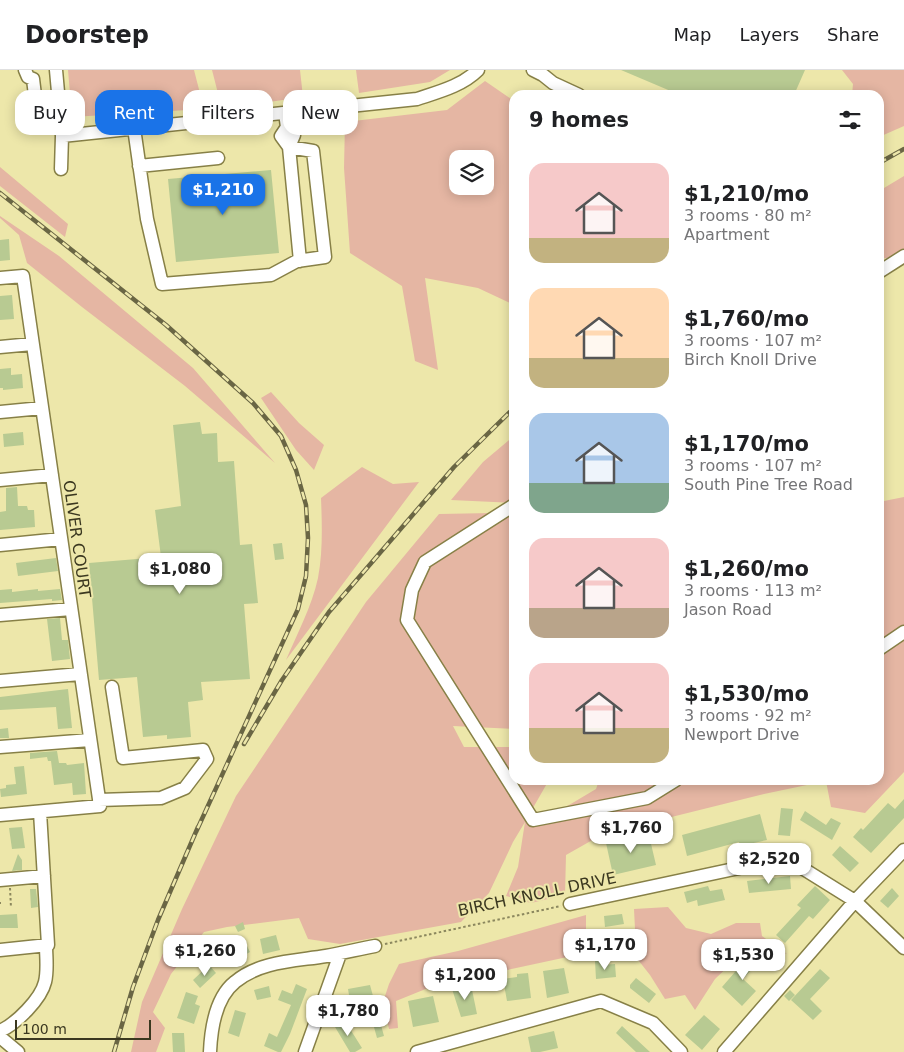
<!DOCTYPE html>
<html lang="en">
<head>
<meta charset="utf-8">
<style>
	body { margin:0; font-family:"DejaVu Sans",sans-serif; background:#f6f6f6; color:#202124; height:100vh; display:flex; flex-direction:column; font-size:19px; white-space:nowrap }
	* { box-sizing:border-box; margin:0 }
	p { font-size:16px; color:#757577 }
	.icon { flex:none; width:28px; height:28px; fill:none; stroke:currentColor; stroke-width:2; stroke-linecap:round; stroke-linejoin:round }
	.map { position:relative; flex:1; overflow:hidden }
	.details { position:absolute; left:509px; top:20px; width:375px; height:695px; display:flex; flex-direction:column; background:#fff; border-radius:15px; box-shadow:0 2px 12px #0003 }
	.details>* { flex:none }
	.guide { position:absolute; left:15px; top:20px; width:419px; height:45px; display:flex; gap:10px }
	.tools { position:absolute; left:449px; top:80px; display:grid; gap:10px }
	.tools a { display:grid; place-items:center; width:45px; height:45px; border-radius:10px; background:#fff; box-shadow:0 2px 12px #0003; font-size:25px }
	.scale { position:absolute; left:15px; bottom:12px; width:136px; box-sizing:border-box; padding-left:5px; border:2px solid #3b3820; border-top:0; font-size:14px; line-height:18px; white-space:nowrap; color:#3b3820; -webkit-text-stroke:4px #ede7aa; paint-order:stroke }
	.price { position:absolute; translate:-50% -42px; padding:0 11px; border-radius:10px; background:#fff; color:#222; font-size:16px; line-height:32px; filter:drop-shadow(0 1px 2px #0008) }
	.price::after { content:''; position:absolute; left:50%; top:30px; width:15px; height:11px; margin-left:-8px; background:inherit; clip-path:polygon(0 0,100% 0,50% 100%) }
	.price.on { background:#1a73e8; color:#fff }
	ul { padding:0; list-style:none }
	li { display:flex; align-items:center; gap:15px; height:125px; padding:0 20px }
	li span { display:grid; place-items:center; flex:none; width:140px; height:100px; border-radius:15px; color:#555 }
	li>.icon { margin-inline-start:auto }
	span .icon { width:60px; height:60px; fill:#fffc; stroke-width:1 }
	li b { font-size:21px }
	h2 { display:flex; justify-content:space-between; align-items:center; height:60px; padding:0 20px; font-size:21px }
	.chip { padding:0 18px; border-radius:15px; background:#fff; box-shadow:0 2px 12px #0003; font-size:18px; line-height:45px }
	.chip.on { background:#1a73e8; color:#fff }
	header { display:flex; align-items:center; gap:30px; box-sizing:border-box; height:70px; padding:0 25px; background:#fff; border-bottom:1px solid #e0e0e0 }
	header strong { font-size:24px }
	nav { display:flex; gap:28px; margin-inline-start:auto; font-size:18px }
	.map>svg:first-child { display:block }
</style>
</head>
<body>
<header>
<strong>Doorstep</strong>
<nav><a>Map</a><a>Layers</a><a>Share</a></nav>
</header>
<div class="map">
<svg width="904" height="982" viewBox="0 0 904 982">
	<rect width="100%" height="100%" fill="#ede7aa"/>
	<path fill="#e5b6a3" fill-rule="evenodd" d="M 68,0 L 194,0 L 204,39 L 72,47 Z
		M 212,0 L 300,0 L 303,27 L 222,39 Z
		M 356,0 L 450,0 L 430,12 L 359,23 Z
		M 842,0 L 904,0 L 904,56 L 879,67 L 879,25 L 852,25 L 853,14 Z
		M 485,11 L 514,31 L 514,235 L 478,218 L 425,208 L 438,300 L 415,291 L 402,216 L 350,183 L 344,98 L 345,52 L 447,40 ZM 458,89 L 485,89 L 485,116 L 458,116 Z
		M 0,97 L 68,154 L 65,167 L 0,116 Z
		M 904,106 L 904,186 L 879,189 L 879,121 Z
		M 0,146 L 59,186 L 193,298 L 275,393 L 185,316 L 82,237 L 27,193 L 19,165 L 0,148 Z
		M 271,322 L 299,353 L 324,375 L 314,400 L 296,380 L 261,328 Z
		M 514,366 L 514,433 L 451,430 L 483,392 Z
		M 362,397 L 393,414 L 419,412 L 286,590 C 297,564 312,536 318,508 C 323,482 322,454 321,428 Z
		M 904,427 L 904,702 L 865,743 L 831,737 L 826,711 L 764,724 L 603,764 L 566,785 L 565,825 L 531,833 L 506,826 L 518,797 L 525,752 L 513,772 L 489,823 L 461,852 L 340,874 L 308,869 L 299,848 L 227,857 L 204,862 L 171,904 L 153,942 L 165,958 L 156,982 L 131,982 L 142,932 L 182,839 L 236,726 L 366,532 L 439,444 L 492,443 L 514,447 L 514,659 L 453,656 L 464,677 L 514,677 L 514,710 L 549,710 L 526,750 L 559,741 L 596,719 L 599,710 L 879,710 L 879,432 Z
		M 668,837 L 686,858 L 711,864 L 736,853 L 760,853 L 762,866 L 787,884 L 752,874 L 715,909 L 695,940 L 685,925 L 665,929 L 650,905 L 631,881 L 635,859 L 634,839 Z
		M 586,845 L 586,883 L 433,916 L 396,931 L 398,958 L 389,959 L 383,932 L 389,914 L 399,894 L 458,881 Z"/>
	<path fill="#b8ca92" d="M 621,0 L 805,0 L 794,25 L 680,25 Z
		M 271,100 L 279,183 L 176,192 L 168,109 Z
		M 9,169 L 10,190 L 0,191 L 0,170 Z
		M 12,225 L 14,249 L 0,250 L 0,226 Z
		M 11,298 L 11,305 L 22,304 L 23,318 L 3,320 L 3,318 L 0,318 L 0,299 Z
		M 200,352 L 202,364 L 217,363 L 218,392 L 234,391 L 240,475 L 252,474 L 258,533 L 244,534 L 250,609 L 201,612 L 203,630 L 188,632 L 191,667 L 167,669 L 167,665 L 143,667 L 137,607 L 99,610 L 89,493 L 161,487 L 155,440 L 181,436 L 173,355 Z
		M 23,362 L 24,375 L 4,377 L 3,364 Z
		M 17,417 L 18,436 L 27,436 L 28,440 L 34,440 L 35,457 L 0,460 L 0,442 L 6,441 L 6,418 Z
		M 282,473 L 284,489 L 275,490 L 273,474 Z
		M 56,488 L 58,501 L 18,506 L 16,493 Z
		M 12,519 L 12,522 L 38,519 L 38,521 L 60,519 L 62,530 L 52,531 L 52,529 L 0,533 L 0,520 Z
		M 60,548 L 62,570 L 68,570 L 70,589 L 52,591 L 47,549 Z
		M 68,619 L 72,658 L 58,659 L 56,637 L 0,640 L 0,627 Z
		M 8,658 L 9,668 L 0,668 L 0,659 Z
		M 57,681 L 59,693 L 66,693 L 67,695 L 84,693 L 86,724 L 73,725 L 72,713 L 54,715 L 51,691 L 48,691 L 47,687 L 30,689 L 30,683 Z
		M 24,696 L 27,724 L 1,727 L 0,719 L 6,718 L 6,715 L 16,714 L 14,697 Z
		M 904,729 L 904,748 L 871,783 L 853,767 L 861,758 L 863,760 L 888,733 L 895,739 Z
		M 781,738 L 793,739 L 790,766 L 778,765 Z
		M 805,741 L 826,755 L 831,748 L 841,753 L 832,770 L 800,750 Z
		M 760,744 L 767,770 L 740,776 L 739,772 L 687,786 L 682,765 Z
		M 22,757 L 25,778 L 12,779 L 9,758 Z
		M 648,761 L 656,795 L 613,805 L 606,773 L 642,764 L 641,762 Z
		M 840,776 L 859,793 L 850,802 L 832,785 Z
		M 18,784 L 22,790 L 22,800 L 12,801 Z
		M 790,806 L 791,819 L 749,823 L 747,811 Z
		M 708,816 L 710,821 L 722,819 L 725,830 L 698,836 L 697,830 L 687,833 L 684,822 Z
		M 815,816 L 830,830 L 813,849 L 809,846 L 785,873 L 776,865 L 801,838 L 797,835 Z
		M 892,818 L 899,826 L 888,838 L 880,831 Z
		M 30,819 L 36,819 L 38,837 L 31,838 Z
		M 17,844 L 18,858 L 0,858 L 0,845 Z
		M 622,844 L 624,854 L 605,857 L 604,846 Z
		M 243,852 L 245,859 L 238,862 L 235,856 Z
		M 276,865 L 280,880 L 263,884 L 260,869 Z
		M 245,872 L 250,882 L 227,895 L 222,885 Z
		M 761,879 L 766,883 L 743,909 L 756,921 L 742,936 L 722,917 L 735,902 L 738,900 L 740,901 Z
		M 595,891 L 602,891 L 602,895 L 615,894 L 616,907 L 596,909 Z
		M 209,895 L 216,903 L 200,918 L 193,910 Z
		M 564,898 L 569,923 L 547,928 L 543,901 Z
		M 820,899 L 830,908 L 810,929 L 822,941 L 813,950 L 791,930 Z
		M 528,903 L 531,928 L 507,931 L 503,909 L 517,907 L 517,904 Z
		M 636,908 L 656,924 L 649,933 L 630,918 L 630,915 Z
		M 296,914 L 307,919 L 290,964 L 281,982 L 278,982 L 264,976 L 269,963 L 277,967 L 291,935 L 278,930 L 282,920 L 292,924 Z
		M 370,915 L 384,966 L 377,968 L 366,928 L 350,931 L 348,919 Z
		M 471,915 L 477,944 L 461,947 L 452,919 Z
		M 269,916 L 271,927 L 257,930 L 254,920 Z
		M 790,920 L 795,925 L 789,931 L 784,926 Z
		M 186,922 L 198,926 L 195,934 L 200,936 L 194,954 L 177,948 Z
		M 433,926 L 439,952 L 413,957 L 408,931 Z
		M 235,940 L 246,943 L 239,967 L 228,963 Z
		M 704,945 L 720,959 L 702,980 L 685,965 Z
		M 345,951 L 362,978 L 355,982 L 350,982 L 335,957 Z
		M 622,956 L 650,982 L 636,982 L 616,963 Z
		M 554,961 L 558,978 L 540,982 L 531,982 L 528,967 Z
		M 172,963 L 184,963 L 185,982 L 173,982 Z"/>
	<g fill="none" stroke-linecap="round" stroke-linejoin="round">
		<g stroke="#878047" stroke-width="15">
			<path id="minor" d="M 25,0 L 28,7 L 33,9 L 38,50 L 60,48
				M 56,0 L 62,66 L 61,99
				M 533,0 L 543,5 L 553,13 L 579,25
				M 286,50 L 287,57 L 294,65 L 289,77 L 300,191
				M 134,58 L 147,149 L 162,214 L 271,205 L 297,191 L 325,187 L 313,81 L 289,77 L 281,66 L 287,57
				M 62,66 L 417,29 C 438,22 462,16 478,0
				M 139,96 L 218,88
				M 879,202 L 904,186
				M 0,208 L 23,206 L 100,736 L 0,745
				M 0,277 L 32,274
				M 0,342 L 42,338
				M 0,410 L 52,405
				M 514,435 L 425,492 L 412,520 L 407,550 L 533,750 L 647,728 L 676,710
				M 0,475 L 61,469
				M 0,545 L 71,539
				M 879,579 L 904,562
				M 0,611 L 80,604
				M 0,677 L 90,670
				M 99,730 L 161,728 L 185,718 L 207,689 L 203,680 L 123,688 L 112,617
				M 0,810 L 44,806
				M 570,834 L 786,788 L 855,831 L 904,878
				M 0,880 L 48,875 L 40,742
				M 0,961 C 16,954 41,929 45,912 C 48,900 46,887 46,875
				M 0,967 L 18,982
				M 210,982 C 211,959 216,927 235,912 C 260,891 296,891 326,886 C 343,883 359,879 375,876
				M 305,982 L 340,884
				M 417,982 L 601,931 L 653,953 L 681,982
				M 724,982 L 855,831 L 904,780"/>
		</g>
		<path stroke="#8b875e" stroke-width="2" stroke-dasharray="2.5 2.5" stroke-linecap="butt" d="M 10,818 L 11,838
			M 0,832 L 0,834
			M 385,874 L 561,836"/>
		<use href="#minor" stroke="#fff" stroke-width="12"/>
		<g stroke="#6a6644" stroke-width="4.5">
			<path id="rail" d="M 879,93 L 904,79
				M 0,123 L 166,255 L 253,333 L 281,366 L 296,400 L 306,435 L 308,468 L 306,506 L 298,539 L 196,762
				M 244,674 L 282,610 L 329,542 L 454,397 L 514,338
				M 114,982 L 133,917 L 158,850 L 198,757"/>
		</g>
		<use href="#rail" stroke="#ede7aa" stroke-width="2.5" stroke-dasharray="8" stroke-linecap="butt"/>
	</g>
	<g text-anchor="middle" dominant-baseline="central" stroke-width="4" stroke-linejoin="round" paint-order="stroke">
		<g font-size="16" fill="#3b3820" stroke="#ede7aa">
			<text transform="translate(77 469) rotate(82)">OLIVER COURT</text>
			<text transform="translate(537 824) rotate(-12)">BIRCH KNOLL DRIVE</text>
		</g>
	</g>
</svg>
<div class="tools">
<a><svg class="icon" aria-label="layers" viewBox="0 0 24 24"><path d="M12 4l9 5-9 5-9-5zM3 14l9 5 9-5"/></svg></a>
</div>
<div class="scale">100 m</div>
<b class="price on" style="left:223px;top:146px">$1,210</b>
<b class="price" style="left:180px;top:525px">$1,080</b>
<b class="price" style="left:631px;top:784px">$1,760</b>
<b class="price" style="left:769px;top:815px">$2,520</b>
<b class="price" style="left:605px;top:901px">$1,170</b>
<b class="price" style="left:205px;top:907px">$1,260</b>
<b class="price" style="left:743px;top:911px">$1,530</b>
<b class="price" style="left:465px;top:931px">$1,200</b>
<b class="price" style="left:348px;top:967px">$1,780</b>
<div class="guide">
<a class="chip">Buy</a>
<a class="chip on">Rent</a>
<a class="chip">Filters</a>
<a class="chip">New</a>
</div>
<section class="details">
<h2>9 homes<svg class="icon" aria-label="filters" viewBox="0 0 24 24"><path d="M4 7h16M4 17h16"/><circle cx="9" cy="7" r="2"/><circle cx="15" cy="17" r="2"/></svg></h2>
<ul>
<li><span style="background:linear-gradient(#f6c9c9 75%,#c2b280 0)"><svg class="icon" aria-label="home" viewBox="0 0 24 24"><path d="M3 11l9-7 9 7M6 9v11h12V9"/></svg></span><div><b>$1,210/mo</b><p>3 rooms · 80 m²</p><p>Apartment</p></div></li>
<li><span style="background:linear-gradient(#ffd9b3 70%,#c2b280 0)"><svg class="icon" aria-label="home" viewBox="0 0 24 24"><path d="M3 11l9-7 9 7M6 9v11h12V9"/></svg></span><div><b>$1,760/mo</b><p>3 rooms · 107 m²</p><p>Birch Knoll Drive</p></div></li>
<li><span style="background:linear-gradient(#a9c7e8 70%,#7fa58c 0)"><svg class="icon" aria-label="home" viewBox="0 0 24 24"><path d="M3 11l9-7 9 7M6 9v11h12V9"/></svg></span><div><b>$1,170/mo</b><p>3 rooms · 107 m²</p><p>South Pine Tree Road</p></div></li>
<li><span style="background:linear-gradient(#f6c9c9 70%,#b9a48a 0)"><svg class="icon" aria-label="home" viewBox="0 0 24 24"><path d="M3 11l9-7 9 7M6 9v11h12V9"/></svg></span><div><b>$1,260/mo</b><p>3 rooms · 113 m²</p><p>Jason Road</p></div></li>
<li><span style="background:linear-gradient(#f6c9c9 65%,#c2b280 0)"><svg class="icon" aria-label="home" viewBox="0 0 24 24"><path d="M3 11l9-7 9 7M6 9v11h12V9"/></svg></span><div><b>$1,530/mo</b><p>3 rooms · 92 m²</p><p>Newport Drive</p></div></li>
</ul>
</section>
</div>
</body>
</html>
